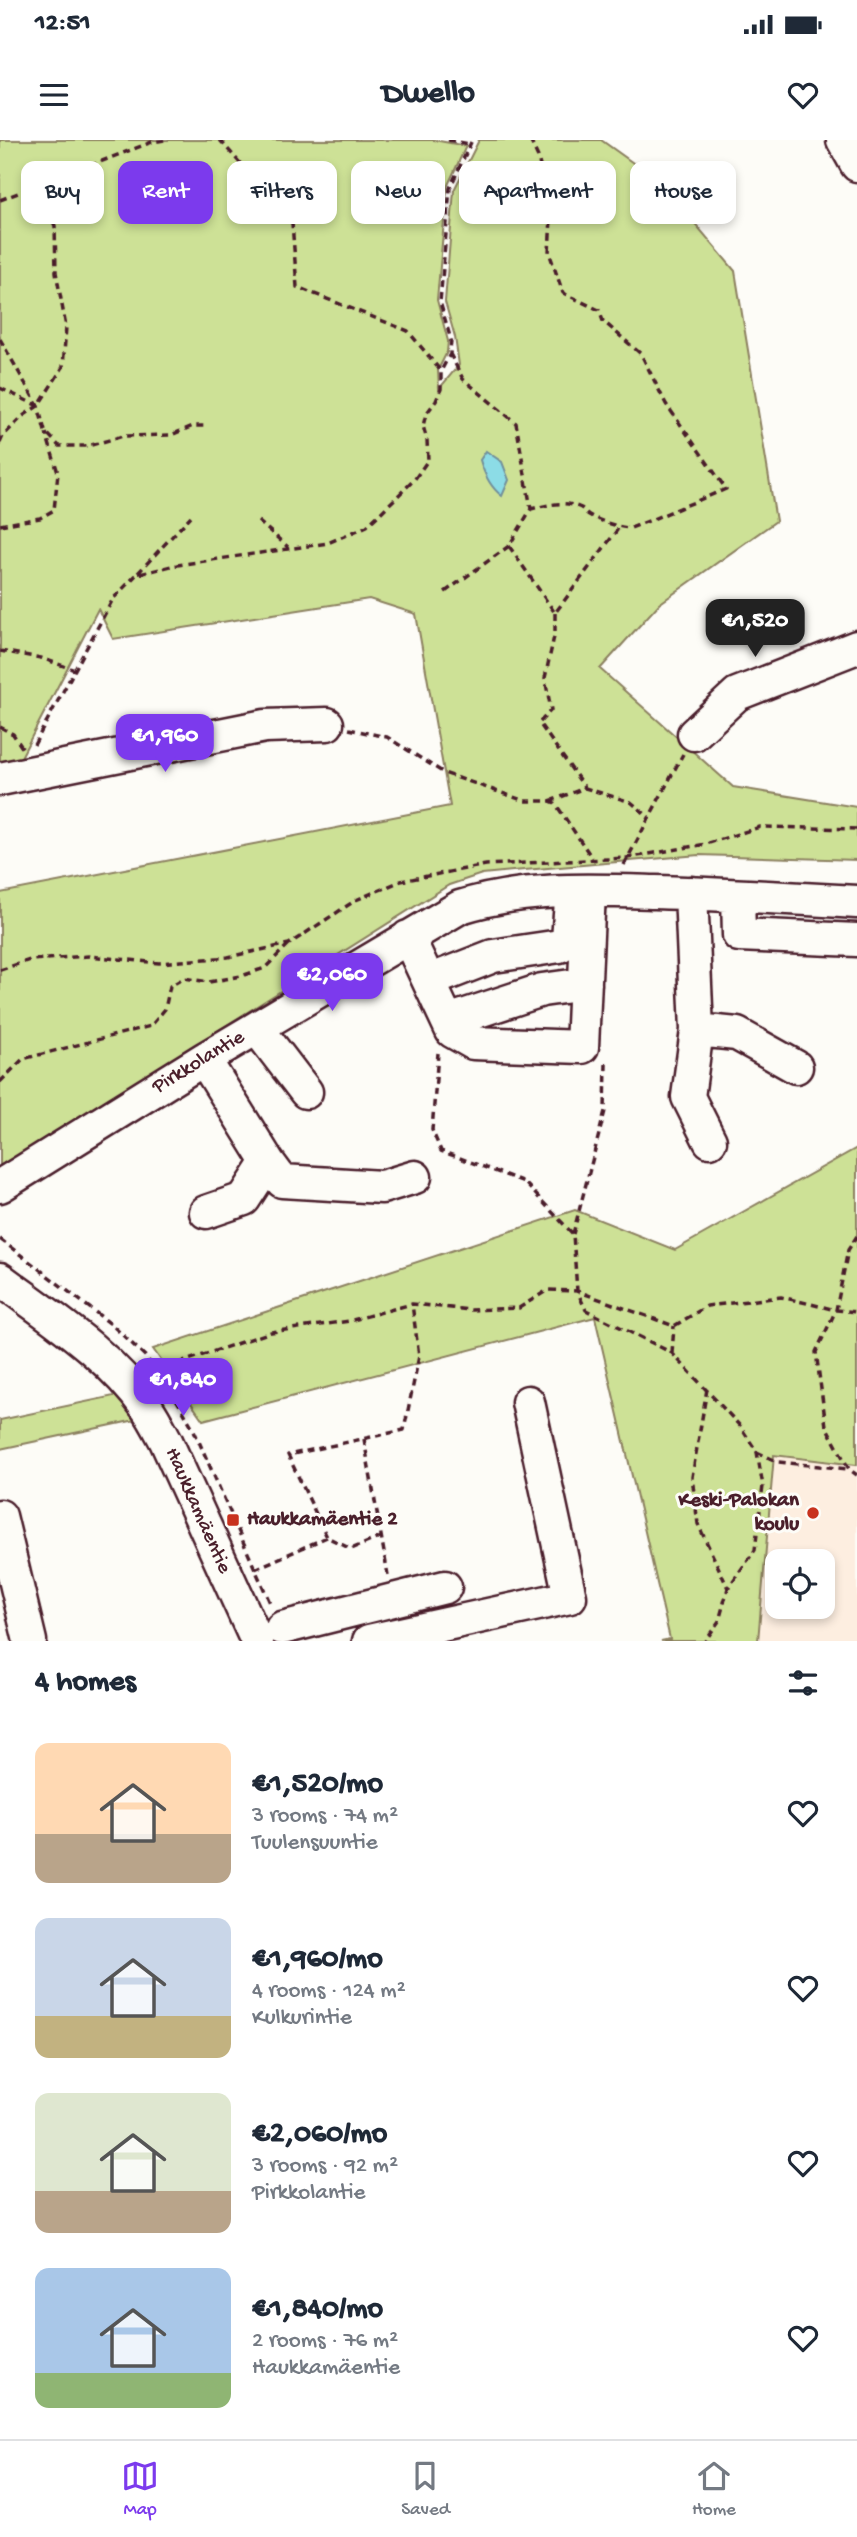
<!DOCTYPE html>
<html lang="en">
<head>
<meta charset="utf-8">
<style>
	body { margin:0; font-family:"Gochi Hand",sans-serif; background:#f6f6f7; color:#1f2937; height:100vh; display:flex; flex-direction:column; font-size:26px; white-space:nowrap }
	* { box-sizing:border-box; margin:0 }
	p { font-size:23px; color:#747a83 }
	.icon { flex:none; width:38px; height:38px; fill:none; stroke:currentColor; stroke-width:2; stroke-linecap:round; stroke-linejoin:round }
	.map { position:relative; height:1501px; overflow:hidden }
	.details { display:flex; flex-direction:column; background:#fff; flex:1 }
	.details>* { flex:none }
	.guide { position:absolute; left:21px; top:21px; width:816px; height:63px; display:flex; gap:14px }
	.controls { position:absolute; left:765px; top:1409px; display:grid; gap:14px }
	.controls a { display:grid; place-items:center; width:70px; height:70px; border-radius:14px; background:#fff; box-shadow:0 4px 10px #0003; font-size:35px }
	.price { position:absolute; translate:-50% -60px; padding:0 16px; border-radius:14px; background:#7c3aed; color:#fff; font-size:23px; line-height:46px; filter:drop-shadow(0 2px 4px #0008) }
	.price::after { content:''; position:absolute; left:50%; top:42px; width:21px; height:16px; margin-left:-10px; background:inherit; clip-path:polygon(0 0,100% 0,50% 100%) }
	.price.selected { background:#222; color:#fff }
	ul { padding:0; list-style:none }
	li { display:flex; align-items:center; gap:21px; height:175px; padding:0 35px }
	li span { display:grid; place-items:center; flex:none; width:196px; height:140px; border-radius:14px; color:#555 }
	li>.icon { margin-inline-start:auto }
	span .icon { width:84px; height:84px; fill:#fffc; stroke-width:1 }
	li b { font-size:30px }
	h2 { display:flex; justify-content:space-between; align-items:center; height:84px; padding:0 35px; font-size:30px }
	.pill { padding:0 24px; border-radius:14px; background:#fff; box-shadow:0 4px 10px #0003; font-size:24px; line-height:63px }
	.pill.selected { background:#7c3aed; color:#fff }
	.status { display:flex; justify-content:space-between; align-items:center; height:49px; padding:0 35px; background:#fff; direction:ltr }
	.status svg { height:19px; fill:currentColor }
	header { display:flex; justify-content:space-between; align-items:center; height:91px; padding:0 35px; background:#fff; font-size:32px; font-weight:700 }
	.tabs { display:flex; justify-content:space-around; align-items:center; height:98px; border-top:2px solid #e0e1e3; background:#fff; font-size:19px; color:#747a83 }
	.tabs a { display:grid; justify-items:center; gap:4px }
	.tabs .selected { color:#7c3aed }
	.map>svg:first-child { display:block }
</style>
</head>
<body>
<div class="status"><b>12:51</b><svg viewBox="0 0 49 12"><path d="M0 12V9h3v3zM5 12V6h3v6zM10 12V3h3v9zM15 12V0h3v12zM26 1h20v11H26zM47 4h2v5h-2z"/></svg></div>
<header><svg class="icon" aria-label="menu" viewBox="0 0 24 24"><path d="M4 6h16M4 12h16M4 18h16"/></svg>Dwello<svg class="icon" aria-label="heart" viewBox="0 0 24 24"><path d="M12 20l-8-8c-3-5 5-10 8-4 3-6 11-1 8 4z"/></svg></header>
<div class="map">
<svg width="857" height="1501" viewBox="0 0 857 1501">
	<rect width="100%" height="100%" fill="#fdfcf7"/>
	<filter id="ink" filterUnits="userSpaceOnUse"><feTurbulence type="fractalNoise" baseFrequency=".0143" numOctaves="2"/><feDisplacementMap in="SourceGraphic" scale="14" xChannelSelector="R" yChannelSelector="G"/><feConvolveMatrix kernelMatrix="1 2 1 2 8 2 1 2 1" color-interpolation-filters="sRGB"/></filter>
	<g filter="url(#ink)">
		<path fill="#fdeee0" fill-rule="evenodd" d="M 774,1315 L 857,1325 L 857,1501 L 758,1501 ZM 777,1421 L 822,1421 L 822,1466 L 777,1466 Z"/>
		<path fill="#cde196" stroke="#8c8060" stroke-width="2" d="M 0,0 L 434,0 L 466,6 L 447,47 L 437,160 L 448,201 L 447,212 L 438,230 L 439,249 L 459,225 L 455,197 L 445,162 L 454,50 L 479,0 L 601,0 L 661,43 L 735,131 L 776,381 L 659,464 L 600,529 L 733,647 L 857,667 L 857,720 L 699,715 L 513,731 L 482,734 L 449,745 L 0,1028 L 0,753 L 450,666 L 416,474 L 369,459 L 113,499 L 98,469 L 18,623 L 0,625 Z
			M 857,1008 L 857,1325 L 774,1315 L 758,1501 L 661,1501 L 670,1499 L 595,1177 L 203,1280 L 153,1209 L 575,1070 L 675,1110 Z
			M 123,1254 L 140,1279 L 0,1309 L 0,1280 Z"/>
		<path fill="#8cdce6" stroke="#72909b" stroke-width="2" d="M 486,311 L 502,322 L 509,340 L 502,356 C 490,347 484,334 480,320 Z"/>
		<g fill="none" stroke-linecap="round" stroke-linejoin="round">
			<g stroke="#4a1f2b" stroke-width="37">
				<path id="minor" d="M 843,0 L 857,25
					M 694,594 L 737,554 L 857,507
					M 0,639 L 265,586 L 327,584
					M 691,753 L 697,890 L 688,957 L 710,1001
					M 738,756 L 739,795 L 857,800
					M 408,797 L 452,891 L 473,903 L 582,907 L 589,751
					M 429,841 L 493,816 L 560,806 L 568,799 L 571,762
					M 448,881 L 542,850 L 585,844
					M 257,888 L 306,952
					M 697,890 L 737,894 L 796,927
					M 204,919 L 268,1022 L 244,1059 L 206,1072
					M 268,1022 L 282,1041 L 382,1047 L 415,1037
					M 0,1046 L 204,919 L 460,767 C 523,747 589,750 655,752 C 722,754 790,758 857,762
					M 0,1139 C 52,1178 109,1214 147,1268 C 154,1278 160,1290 166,1301 L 257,1501
					M 0,1376 L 30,1501
					M 282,1488 L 445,1447
					M 369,1501 L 570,1457 L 528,1262"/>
			</g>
			<path stroke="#4a1f2b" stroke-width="3.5" stroke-dasharray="7 5" stroke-linecap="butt" d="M 220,0 L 292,83 L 297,147 L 408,191 L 440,230
				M 448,0 L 469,4
				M 530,0 L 538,17 L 551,78 L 549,112 L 563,153 L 599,170 L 603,181 L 641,214 L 666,264 L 726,349 L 631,388 C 620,388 599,381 589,375 C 586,373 584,370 581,368 C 565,360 547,365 531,369
				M 0,60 L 152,2 L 165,0
				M 0,199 L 38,266 L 45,291 L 59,306 L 88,306 L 123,296 L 171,295 L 193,286 L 205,286
				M 0,248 L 36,265
				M 0,303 L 3,296 L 23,276 L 38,266 L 63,227 L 66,187 L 56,132 L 55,86 L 39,45
				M 258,381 L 288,407
				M 0,385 L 40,378 L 54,370 L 58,333 L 46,293
				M 509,406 L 555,473 L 618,389
				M 138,433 L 191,376
				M 445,452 L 509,406 L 531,369 L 516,283 L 463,239 L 450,214
				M 555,473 L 555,492 L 545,538 L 551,570 L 539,583 L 585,648
				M 0,511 L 41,518 L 75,530
				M 0,587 L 13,594 L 23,609
				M 349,589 L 387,597 L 444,633 L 525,661 L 550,661 L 555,663 L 592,718
				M 34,605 L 113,459 L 136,435 L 171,426 L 328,403 L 367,386 L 414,340 L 428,320 L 427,300 L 423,286 L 426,274 L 436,261 L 441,249 L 441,231 L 450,214 L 451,200 L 440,162 L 450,48 L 472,0
				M 550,661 L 585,648 L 631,662 L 649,677
				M 624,725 L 683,614
				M 0,830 L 30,820 L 89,816 L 159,823 L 228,817 L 289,804 L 356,760 L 401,741 L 486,725 L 627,718 L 706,704 L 760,687 L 857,689
				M 438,913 L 432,990 L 441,1011 L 524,1042 L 573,1094 L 577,1151 L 586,1170 L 672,1213 L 740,1286 L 757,1312 L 763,1346 L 755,1410 L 728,1448 L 719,1481 L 705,1501
				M 0,942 L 23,919 L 151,886 L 165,869 L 170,846 L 184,838 L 209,842 L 241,836 L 265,828 L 289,804
				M 573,1094 L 605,971 L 606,924 L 601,921
				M 857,1096 L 848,1110 L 836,1170 L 816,1212 L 826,1286 L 849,1329 L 857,1335
				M 0,1099 L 112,1185 L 145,1216 L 172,1252 L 193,1288 L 271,1465
				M 672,1213 L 674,1186
				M 156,1231 L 271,1192 L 349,1181 L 412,1164 L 471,1170 L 519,1168 L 548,1150 L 577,1151 L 674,1186 L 707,1166 L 781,1157 L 836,1170 L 857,1172
				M 707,1249 L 692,1337 L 698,1384 L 728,1448
				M 364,1299 L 388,1435
				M 757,1312 L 778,1322 L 849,1329
				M 381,1397 L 351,1409 L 327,1397 L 288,1315 L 404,1290 L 419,1216 L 412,1164
				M 255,1429 L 327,1397"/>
			<use href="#minor" stroke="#fdfcf7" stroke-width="32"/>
		</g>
	</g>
	<g fill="#c8321e" stroke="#fdfcf7" stroke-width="2.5">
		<circle cx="813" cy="1373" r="7"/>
		<rect x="226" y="1373" width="14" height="14" rx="3.5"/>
	</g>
	<g text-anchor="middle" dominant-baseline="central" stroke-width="6" stroke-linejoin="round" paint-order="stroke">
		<g font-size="21" fill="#4a1f2b" stroke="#fdfcf7">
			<text transform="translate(199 923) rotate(-31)">Pirkkolantie</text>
			<text transform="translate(197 1371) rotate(66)">Haukkamäentie</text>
		</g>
		<g font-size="21" font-weight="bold" fill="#4a1f2b" stroke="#fdfcf7" text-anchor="end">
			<text x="799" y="1361">Keski-Palokan<tspan x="799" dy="24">koulu</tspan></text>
			<text x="247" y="1380" text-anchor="start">Haukkamäentie 2</text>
		</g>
	</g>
</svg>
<div class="controls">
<a><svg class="icon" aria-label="locate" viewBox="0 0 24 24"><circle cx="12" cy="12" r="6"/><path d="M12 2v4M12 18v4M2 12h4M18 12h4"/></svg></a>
</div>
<b class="price selected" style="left:755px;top:519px">€1,520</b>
<b class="price" style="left:165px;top:634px">€1,960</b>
<b class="price" style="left:332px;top:873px">€2,060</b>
<b class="price" style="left:183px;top:1278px">€1,840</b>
<div class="guide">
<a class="pill">Buy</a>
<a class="pill selected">Rent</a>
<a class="pill">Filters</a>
<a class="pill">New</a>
<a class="pill">Apartment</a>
<a class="pill">House</a>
</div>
</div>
<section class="details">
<h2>4 homes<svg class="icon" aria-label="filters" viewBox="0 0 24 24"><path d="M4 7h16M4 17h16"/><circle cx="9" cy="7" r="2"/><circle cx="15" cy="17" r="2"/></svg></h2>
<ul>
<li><span style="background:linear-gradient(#ffd9b3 65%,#b9a48a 0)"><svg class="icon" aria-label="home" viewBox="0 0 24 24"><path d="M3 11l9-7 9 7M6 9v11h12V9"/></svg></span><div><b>€1,520/mo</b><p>3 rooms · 74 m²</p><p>Tuulensuuntie</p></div><svg class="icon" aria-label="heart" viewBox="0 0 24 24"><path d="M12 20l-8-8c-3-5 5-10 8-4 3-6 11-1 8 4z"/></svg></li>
<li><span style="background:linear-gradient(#c9d6e8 70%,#c2b280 0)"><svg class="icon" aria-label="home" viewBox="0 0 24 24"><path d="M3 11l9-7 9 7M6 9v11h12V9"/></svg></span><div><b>€1,960/mo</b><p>4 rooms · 124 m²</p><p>Kulkurintie</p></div><svg class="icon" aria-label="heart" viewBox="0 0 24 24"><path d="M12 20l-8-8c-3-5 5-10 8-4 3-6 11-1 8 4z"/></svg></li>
<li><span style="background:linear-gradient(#dfe7d0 70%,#b9a48a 0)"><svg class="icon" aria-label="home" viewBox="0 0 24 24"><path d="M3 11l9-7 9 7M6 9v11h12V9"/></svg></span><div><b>€2,060/mo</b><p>3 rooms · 92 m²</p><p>Pirkkolantie</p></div><svg class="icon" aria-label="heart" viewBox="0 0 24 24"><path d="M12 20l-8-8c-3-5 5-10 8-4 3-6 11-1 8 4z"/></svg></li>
<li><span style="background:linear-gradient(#a9c7e8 75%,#8fb573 0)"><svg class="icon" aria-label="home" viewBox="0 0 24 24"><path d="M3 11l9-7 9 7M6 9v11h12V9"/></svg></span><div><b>€1,840/mo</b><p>2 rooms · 76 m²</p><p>Haukkamäentie</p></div><svg class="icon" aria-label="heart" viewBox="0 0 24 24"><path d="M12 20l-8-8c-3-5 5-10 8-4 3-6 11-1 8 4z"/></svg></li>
</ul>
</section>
<nav class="tabs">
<a class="selected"><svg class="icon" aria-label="map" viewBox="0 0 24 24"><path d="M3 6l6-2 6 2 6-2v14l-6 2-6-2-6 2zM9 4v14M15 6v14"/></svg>Map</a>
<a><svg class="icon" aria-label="saved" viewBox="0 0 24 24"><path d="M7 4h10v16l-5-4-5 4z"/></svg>Saved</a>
<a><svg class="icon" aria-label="home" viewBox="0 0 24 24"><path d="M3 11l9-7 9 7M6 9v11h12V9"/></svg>Home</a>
</nav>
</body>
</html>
